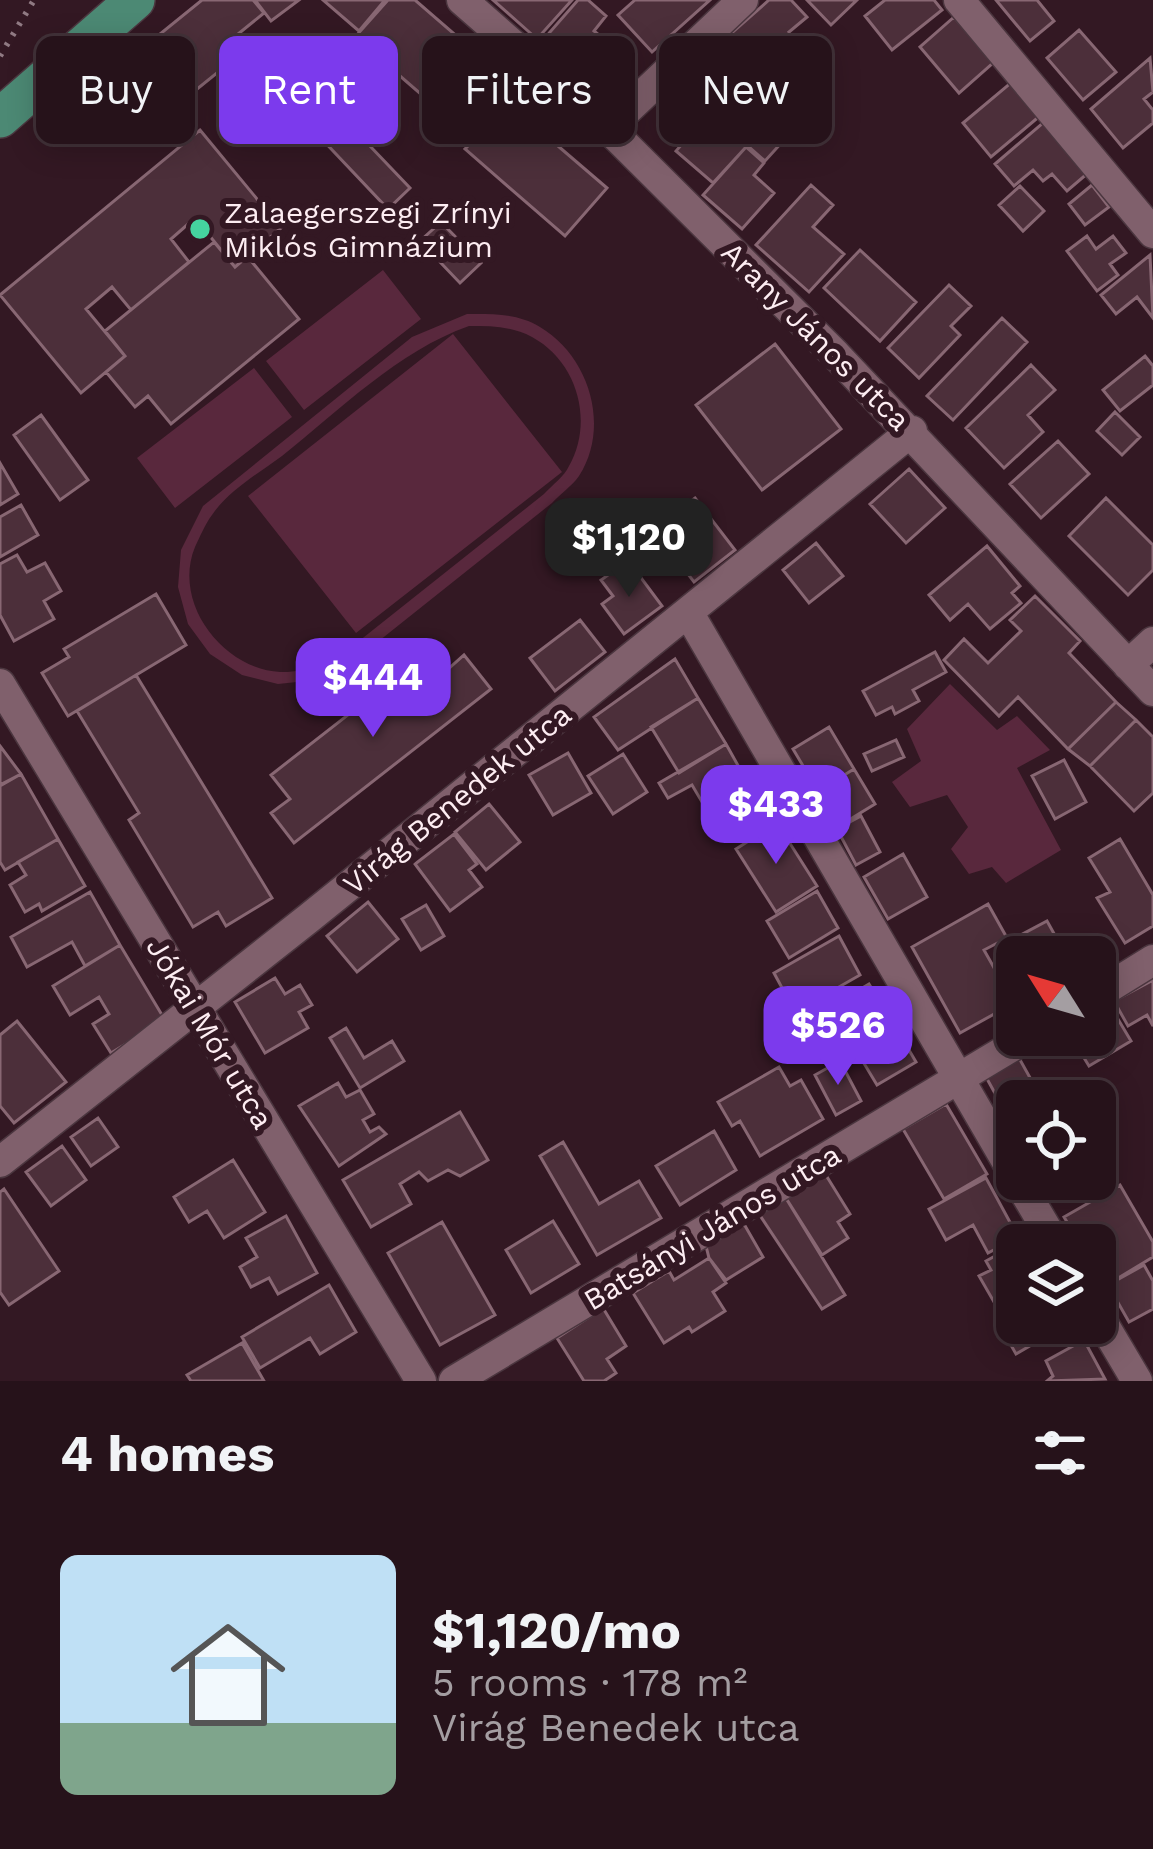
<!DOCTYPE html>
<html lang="en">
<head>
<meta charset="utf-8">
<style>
	body { margin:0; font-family:"Work Sans",sans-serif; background:#322027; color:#f1f3f6; height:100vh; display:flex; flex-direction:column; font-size:45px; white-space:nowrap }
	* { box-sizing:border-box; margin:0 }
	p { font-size:39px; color:#a49ea2 }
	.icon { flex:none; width:66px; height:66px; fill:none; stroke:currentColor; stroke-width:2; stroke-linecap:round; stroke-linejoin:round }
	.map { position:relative; height:1381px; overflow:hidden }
	.details { display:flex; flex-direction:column; background:#26121a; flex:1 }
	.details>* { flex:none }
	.hud { position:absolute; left:36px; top:36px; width:1083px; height:108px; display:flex; gap:24px }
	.needle { width:78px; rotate:307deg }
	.tools { position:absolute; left:996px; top:936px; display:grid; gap:24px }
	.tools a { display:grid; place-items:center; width:120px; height:120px; border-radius:18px; background:#26121a; box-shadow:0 6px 30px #0003,0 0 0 3px #423239; font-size:60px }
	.price { position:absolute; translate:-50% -102px; padding:0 27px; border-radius:24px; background:#7c3aed; color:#fff; font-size:39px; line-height:78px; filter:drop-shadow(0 3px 6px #0008) }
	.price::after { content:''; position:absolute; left:50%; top:72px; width:36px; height:27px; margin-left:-18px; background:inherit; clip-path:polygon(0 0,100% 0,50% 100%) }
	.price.current { background:#222; color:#fff }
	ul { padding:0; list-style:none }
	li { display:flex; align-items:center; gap:36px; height:300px; padding:0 60px }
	li span { display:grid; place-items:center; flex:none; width:336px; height:240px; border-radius:18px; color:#555 }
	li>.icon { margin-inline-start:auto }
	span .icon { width:144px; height:144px; fill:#fffc; stroke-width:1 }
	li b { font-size:51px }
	h2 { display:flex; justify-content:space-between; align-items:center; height:144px; padding:0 60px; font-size:51px }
	.tag { padding:0 42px; border-radius:18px; background:#26121a; box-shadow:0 6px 30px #0003,0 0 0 3px #423239; font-size:42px; line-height:108px }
	.tag.current { background:#7c3aed; color:#fff }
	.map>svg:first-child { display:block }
</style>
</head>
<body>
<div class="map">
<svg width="1153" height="1381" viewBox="0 0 1153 1381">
	<rect width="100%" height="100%" fill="#331823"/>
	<path fill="#59283d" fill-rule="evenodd" d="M 383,270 L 421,319 L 304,410 L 266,361 Z
		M 467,314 C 492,314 517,313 540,327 C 589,356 611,426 579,476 C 572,486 560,494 552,503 L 355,660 L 316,680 L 278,684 L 242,675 L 210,654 L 188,624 L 178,587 L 181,550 L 203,506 L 412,337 ZM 469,326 C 491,326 512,326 532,337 C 578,362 594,422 569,466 C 564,477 552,485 544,494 L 349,649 C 327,661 306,673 280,672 C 223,669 172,603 195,547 C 200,537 205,524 212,515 C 228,491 259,473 282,456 C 340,410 398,351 469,326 Z
		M 453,334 L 562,472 L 356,633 L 248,496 Z
		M 254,368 L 292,417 L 175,508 L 137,458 Z
		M 950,684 L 997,730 L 1017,716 L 1050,750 L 1017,768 L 1061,850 L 1006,883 L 992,867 L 969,874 L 951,849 L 968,827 L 947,795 L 910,807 L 892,782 L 921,761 L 907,729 Z"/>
	<path fill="#4c2f3a" stroke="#886773" stroke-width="3" d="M 202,0 L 253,0 L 264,13 L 222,47 L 233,60 L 149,128 L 107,77 Z
		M 255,0 L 299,0 L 271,21 Z
		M 323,0 L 385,0 L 359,31 Z
		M 388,0 L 415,0 L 527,97 L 516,110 L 607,188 L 565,236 L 465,149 L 474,140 L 355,37 Z
		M 493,0 L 572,0 L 537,39 Z
		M 578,0 L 588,0 L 606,16 L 594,31 L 610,44 L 583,75 L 543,40 Z
		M 635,0 L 710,0 L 652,52 L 618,15 Z
		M 769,0 L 791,0 L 807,17 L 789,32 L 804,49 L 779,71 L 766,57 L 743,76 L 717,46 Z
		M 807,0 L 857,0 L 831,25 Z
		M 885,0 L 934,0 L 942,10 L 892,50 L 865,16 Z
		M 996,0 L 1037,0 L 1054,21 L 1030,41 Z
		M 954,17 L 994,62 L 959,93 L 920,47 Z
		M 1079,30 L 1116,72 L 1083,100 L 1047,58 Z
		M 1150,58 L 1153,92 L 1144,99 L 1153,110 L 1153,123 L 1123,148 L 1091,109 Z
		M 305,78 L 410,188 L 388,209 L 284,99 Z
		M 1013,81 L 1041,115 L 991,157 L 963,123 Z
		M 769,108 L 793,130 L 765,161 L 741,140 Z
		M 708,114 L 746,147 L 713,183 L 676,151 Z
		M 1044,122 L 1088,173 L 1067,191 L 1052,174 L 1043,181 L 1033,170 L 1014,186 L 995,164 Z
		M 200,130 L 281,228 L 235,267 L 195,218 L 171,239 L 189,262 L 131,310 L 112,287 L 86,309 L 125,356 L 81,393 L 0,295 Z
		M 746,147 L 764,163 L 754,175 L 774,193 L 742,229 L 703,195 Z
		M 811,185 L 833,205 L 813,227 L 844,254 L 809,292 L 756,245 Z
		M 1092,185 L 1109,207 L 1085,225 L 1069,204 Z
		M 1020,186 L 1044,211 L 1023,231 L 999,205 Z
		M 441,222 L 481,263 L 460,283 L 420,241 Z
		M 1087,236 L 1096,249 L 1113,236 L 1126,253 L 1110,264 L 1118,275 L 1097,291 L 1067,251 Z
		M 214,242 L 235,267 L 247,256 L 299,319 L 171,424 L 148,396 L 135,407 L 106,372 L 125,356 L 105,331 Z
		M 860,250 L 916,302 L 880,341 L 824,288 Z
		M 1150,255 L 1153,318 L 1137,297 L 1116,314 L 1101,295 Z
		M 949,285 L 971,306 L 951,326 L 960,335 L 919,378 L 888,348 Z
		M 1002,318 L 1027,342 L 953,420 L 927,396 Z
		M 775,344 L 841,429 L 762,490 L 696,405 Z
		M 1145,356 L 1153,366 L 1153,385 L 1120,411 L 1103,390 Z
		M 1031,365 L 1055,390 L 1028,415 L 1043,432 L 1004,468 L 966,428 Z
		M 1115,412 L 1140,437 L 1122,455 L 1097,431 Z
		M 41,415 L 88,480 L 60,500 L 14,435 Z
		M 1058,441 L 1089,474 L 1041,518 L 1010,484 Z
		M 0,463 L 18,494 L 0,505 Z
		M 909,469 L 945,508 L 906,543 L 870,504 Z
		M 695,498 L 735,550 L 694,582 L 664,543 L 675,535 L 664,521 Z
		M 1106,498 L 1153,545 L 1153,570 L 1128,595 L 1069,536 Z
		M 21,505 L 38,535 L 0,557 L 0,517 Z
		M 816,543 L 843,576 L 809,603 L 783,570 Z
		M 987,546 L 1020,586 L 1012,593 L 1021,603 L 990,629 L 968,604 L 950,620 L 929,595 Z
		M 17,555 L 27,572 L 45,563 L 61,591 L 44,601 L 54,619 L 14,641 L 0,615 L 0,564 Z
		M 618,568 L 629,582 L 639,575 L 662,606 L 624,634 L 602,604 L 613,596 L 601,580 Z
		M 156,594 L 186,645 L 68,716 L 42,673 L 69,657 L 64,649 Z
		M 1035,596 L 1080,641 L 1069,653 L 1116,702 L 1068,749 L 1018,697 L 999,716 L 944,660 L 964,639 L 988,663 L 1021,631 L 1010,620 Z
		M 580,620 L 605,652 L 555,691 L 530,658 Z
		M 431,650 L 447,670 L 464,655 L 491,689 L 294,843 L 271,813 L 290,799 L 271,775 Z
		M 935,652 L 946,672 L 913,690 L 919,701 L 895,714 L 892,707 L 876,715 L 863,691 Z
		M 675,659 L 698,698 L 618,750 L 594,717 Z
		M 136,675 L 272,898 L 226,926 L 218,912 L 193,927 L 129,820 L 139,813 L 77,711 Z
		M 698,698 L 726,744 L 679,773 L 651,727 Z
		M 1116,702 L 1136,720 L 1090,766 L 1068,749 Z
		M 1136,720 L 1153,737 L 1153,793 L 1134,811 L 1090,766 Z
		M 829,727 L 854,769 L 818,791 L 793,749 Z
		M 896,740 L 904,757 L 872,771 L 864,754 Z
		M 726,744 L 750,787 L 708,812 L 692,785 L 668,798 L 659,783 Z
		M 0,746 L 21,774 L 0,785 Z
		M 568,753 L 591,793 L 553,815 L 529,775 Z
		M 623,754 L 647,792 L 613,814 L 588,776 Z
		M 1064,760 L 1086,802 L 1055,819 L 1032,776 Z
		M 854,769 L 875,804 L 839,826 L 818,791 Z
		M 21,774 L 58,839 L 5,870 L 0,862 L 0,786 Z
		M 489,804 L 520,842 L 486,870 L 455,832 Z
		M 861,816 L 880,852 L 856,865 L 837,829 Z
		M 777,823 L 817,886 L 776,912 L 736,849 Z
		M 454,834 L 477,864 L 469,870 L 482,887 L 450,911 L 415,864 Z
		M 58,839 L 85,886 L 42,911 L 39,904 L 25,912 L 10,885 L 26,875 L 18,862 Z
		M 1120,839 L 1153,895 L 1153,926 L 1125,943 L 1097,898 L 1110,892 L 1089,858 Z
		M 903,854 L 927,897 L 888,919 L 864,877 Z
		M 817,891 L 838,928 L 789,958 L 767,921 Z
		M 90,892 L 120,945 L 85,966 L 72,942 L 27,967 L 11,937 Z
		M 368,902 L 398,939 L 357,972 L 327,936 Z
		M 988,904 L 1007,938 L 984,950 L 1014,1003 L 960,1033 L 912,947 Z
		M 426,905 L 444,936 L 421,950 L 402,919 Z
		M 1047,921 L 1067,957 L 1017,957 L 1017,973 L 1002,945 Z
		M 839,936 L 860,975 L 795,1012 L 774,973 Z
		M 120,945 L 165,1020 L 111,1053 L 93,1024 L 109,1014 L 99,997 L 70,1015 L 53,986 Z
		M 275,978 L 285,994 L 300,985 L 312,1005 L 299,1012 L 308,1028 L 265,1053 L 235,1002 Z
		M 1153,980 L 1153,1026 L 1147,1015 L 1128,1026 L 1114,1001 Z
		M 869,984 L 892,1021 L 853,1045 L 830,1007 Z
		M 1109,1004 L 1131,1041 L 1089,1066 L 1070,1035 L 1095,1035 L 1095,1012 Z
		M 17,1021 L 66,1082 L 14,1123 L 0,1106 L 0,1035 Z
		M 892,1021 L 916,1062 L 877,1085 L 853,1045 Z
		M 346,1028 L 364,1058 L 392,1041 L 404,1061 L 360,1088 L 330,1038 Z
		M 1019,1058 L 1043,1101 L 1017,1101 L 1017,1124 L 1013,1126 L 986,1077 Z
		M 840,1061 L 861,1101 L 836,1115 L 815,1075 Z
		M 779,1067 L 790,1086 L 801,1080 L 823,1119 L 760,1156 L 740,1121 L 732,1126 L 718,1102 Z
		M 338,1083 L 346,1097 L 360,1090 L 374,1114 L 363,1120 L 370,1132 L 379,1127 L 386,1134 L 339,1166 L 299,1106 Z
		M 946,1104 L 987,1174 L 944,1199 L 903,1129 Z
		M 460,1112 L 488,1160 L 460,1176 L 448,1170 L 428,1181 L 419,1172 L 400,1184 L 411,1204 L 371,1227 L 343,1180 Z
		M 98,1118 L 118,1147 L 91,1166 L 71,1137 Z
		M 714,1131 L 736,1170 L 680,1205 L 656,1166 Z
		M 563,1142 L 599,1204 L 639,1181 L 661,1218 L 597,1255 L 540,1156 Z
		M 62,1146 L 86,1180 L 51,1206 L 26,1172 Z
		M 233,1160 L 265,1212 L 224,1238 L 207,1211 L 189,1222 L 174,1197 Z
		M 824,1172 L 850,1214 L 838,1222 L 848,1238 L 822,1255 L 784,1195 Z
		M 986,1178 L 1018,1237 L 988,1253 L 973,1225 L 946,1240 L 929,1209 Z
		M 1041,1179 L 1078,1179 L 1050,1195 Z
		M 1120,1185 L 1153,1242 L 1153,1257 L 1105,1286 L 1095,1269 L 1095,1245 L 1081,1245 L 1064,1217 Z
		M 4,1189 L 59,1271 L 9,1305 L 0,1292 L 0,1192 Z
		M 784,1195 L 845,1295 L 822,1309 L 757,1211 Z
		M 286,1216 L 317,1273 L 278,1294 L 269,1278 L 251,1287 L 240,1267 L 257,1257 L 246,1238 Z
		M 553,1221 L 579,1264 L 531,1293 L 506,1250 Z
		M 442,1222 L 495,1315 L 440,1345 L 388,1253 Z
		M 744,1224 L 763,1257 L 726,1280 L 709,1258 L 706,1246 Z
		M 1024,1240 L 1027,1245 L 1017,1245 L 1017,1306 L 1007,1294 L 994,1302 L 979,1276 L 991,1270 L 986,1261 Z
		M 709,1258 L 726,1283 L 713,1292 L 725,1311 L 692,1332 L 689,1327 L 664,1343 L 633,1293 L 669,1271 L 674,1280 Z
		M 1144,1265 L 1153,1281 L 1153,1309 L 1129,1322 L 1108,1285 Z
		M 329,1285 L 356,1332 L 320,1354 L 310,1338 L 260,1368 L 242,1337 Z
		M 603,1308 L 626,1346 L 607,1359 L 616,1373 L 604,1381 L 584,1381 L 557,1338 Z
		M 1017,1323 L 1062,1323 L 1064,1326 L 1016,1354 L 1003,1331 Z
		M 1084,1340 L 1105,1379 L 1047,1381 L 1053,1376 L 1046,1361 Z
		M 242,1343 L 264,1381 L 191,1381 L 187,1375 Z"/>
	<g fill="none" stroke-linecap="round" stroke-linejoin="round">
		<g stroke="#4b363f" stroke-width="33">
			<path id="minor" d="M 462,0 L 608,128 L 836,355 L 1153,691
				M 959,0 L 1153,233
				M 608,128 L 743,0
				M 688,612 L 1017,1179
				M 1128,665 L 1153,642
				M 0,684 L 421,1381
				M 1095,996 L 1153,960
				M 0,1162 L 309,918 L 912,431
				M 1017,1179 L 1056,1245
				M 1095,1310 L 1137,1381
				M 454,1381 L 1031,1035"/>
		</g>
		<g stroke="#4b363f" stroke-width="42">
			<path id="major" d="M 0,118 L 135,0"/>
		</g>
		<path stroke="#907a83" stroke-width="6" stroke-dasharray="3 9" stroke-linecap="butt" d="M 0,56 L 34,0"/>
		<use href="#minor" stroke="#80606c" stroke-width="30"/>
		<use href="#major" stroke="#4c8974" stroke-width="39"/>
	</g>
	<circle fill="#45d49f" stroke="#331823" stroke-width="4.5" cx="200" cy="229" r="12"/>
	<g text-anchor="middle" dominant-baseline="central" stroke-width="12" stroke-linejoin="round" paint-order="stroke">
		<g font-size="30" fill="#fdedf2" stroke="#331823" text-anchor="start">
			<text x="224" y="212">Zalaegerszegi Zrínyi<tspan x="224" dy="34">Miklós Gimnázium</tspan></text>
		</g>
		<g font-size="30" fill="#fdedf2" stroke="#331823">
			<text transform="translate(816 336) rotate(45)">Arany János utca</text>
			<text transform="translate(457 799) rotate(-39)">Virág Benedek utca</text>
			<text transform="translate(210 1033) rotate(59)">Jókai Mór utca</text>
			<text transform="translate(712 1227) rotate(-31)">Batsányi János utca</text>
		</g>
	</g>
</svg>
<div class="tools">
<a><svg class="needle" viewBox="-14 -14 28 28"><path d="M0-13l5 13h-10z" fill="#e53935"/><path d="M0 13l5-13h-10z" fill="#a49ea2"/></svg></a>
<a><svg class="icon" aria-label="locate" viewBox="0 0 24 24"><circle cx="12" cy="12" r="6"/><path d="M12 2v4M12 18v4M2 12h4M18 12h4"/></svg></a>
<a><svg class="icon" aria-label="layers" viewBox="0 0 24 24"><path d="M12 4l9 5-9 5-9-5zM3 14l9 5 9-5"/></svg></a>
</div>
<b class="price current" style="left:629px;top:600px">$1,120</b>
<b class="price" style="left:373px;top:740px">$444</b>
<b class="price" style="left:776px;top:867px">$433</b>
<b class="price" style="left:838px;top:1088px">$526</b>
<div class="hud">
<a class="tag">Buy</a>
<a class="tag current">Rent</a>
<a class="tag">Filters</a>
<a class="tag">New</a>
</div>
</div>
<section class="details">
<h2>4 homes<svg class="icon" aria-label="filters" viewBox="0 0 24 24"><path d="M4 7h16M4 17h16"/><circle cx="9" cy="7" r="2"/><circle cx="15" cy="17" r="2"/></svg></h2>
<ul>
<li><span style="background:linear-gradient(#bfe0f5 70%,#7fa58c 0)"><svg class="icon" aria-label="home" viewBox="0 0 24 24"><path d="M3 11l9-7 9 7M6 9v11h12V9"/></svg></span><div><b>$1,120/mo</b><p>5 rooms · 178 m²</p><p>Virág Benedek utca</p></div></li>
</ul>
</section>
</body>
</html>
